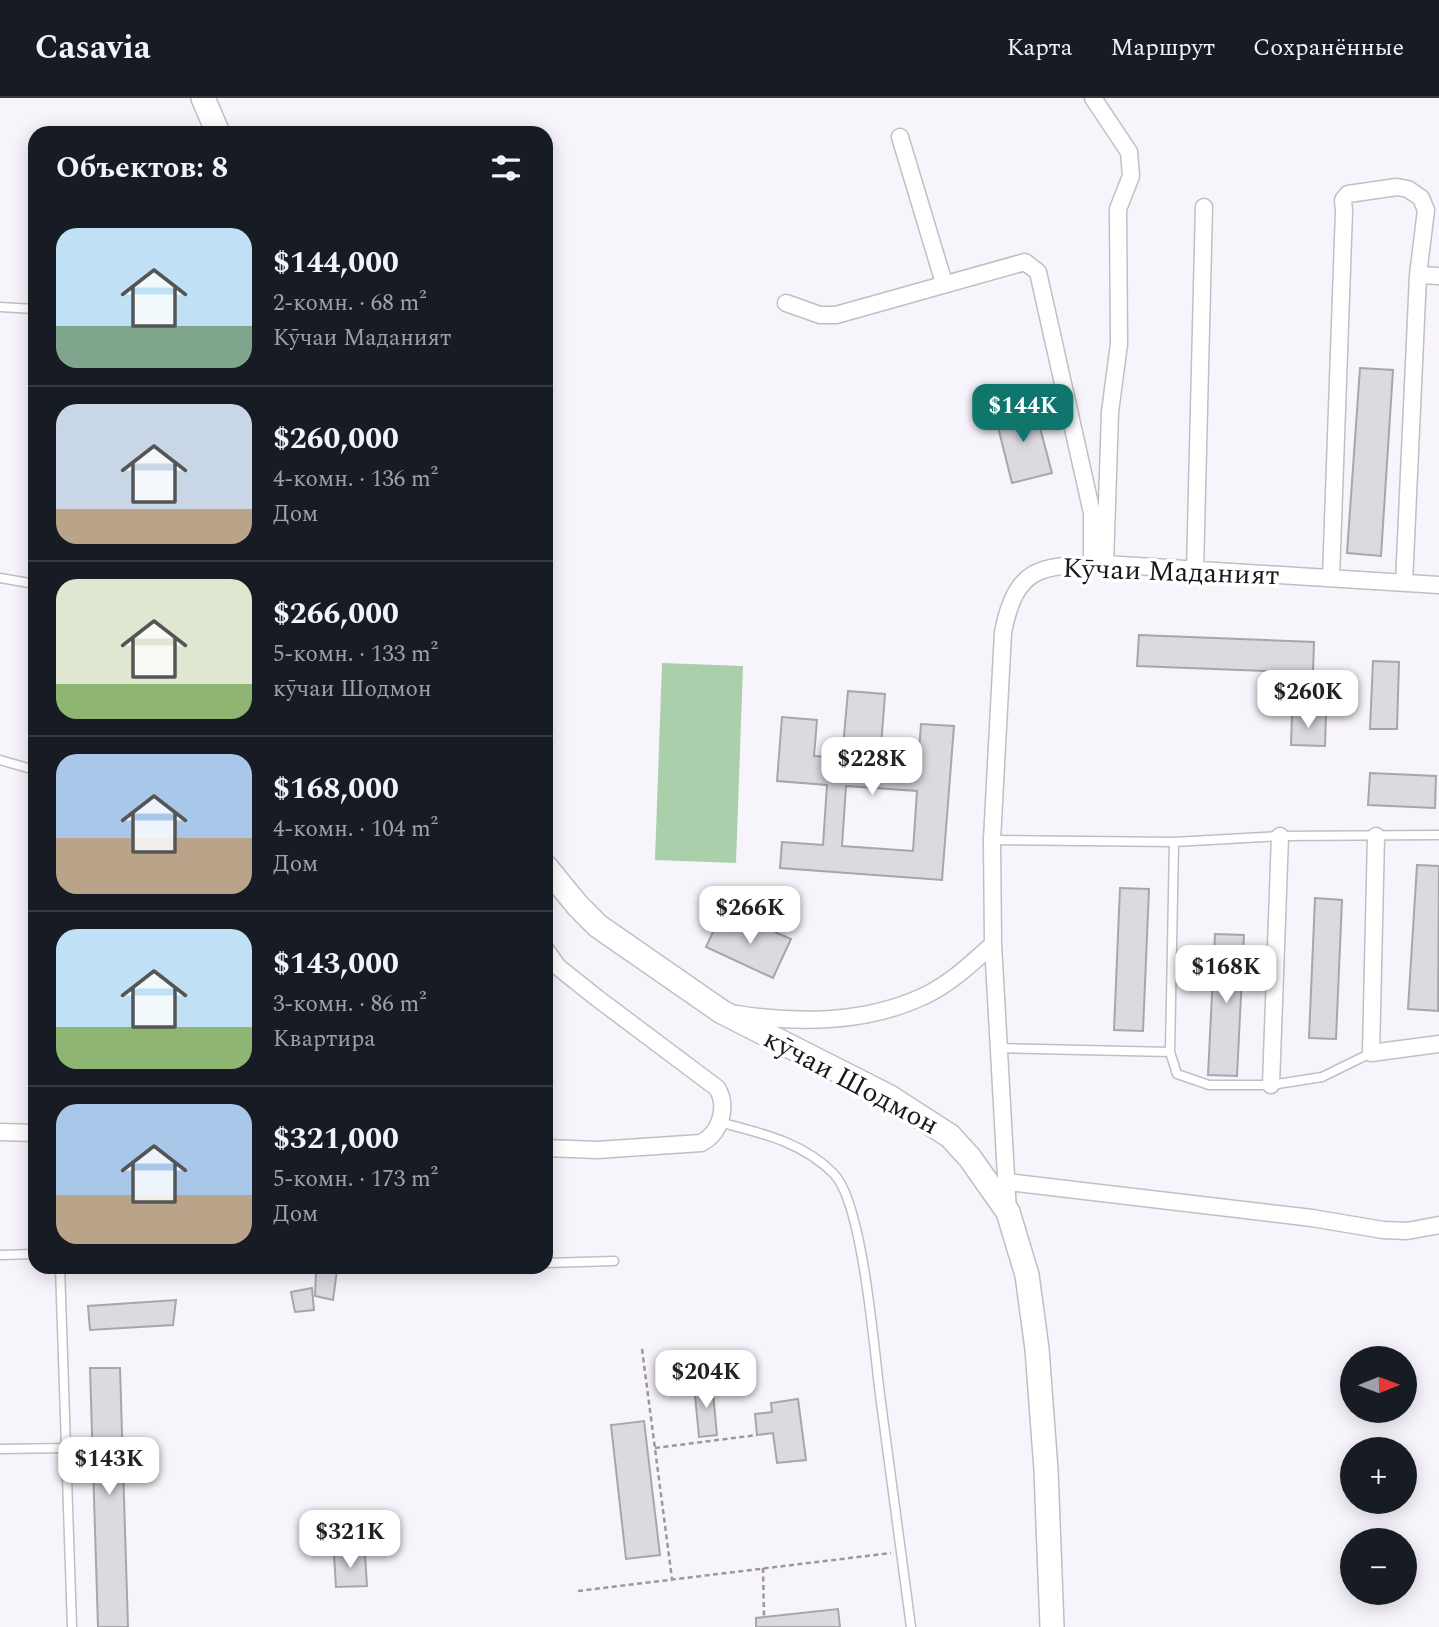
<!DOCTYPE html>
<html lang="ru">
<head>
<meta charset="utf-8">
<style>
	body { margin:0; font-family:Spectral,serif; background:#242831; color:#f1f3f6; height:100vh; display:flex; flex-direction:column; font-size:26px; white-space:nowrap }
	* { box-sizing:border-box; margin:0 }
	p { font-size:23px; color:#9ea1a6 }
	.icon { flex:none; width:38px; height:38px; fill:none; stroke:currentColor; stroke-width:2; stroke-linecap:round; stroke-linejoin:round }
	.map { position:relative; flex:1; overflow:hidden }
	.panel { position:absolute; left:28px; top:28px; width:525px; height:1148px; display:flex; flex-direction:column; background:#171b24; border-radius:21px; box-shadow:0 4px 18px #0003 }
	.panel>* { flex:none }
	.needle { width:46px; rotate:89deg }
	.fabs { position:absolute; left:1340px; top:1248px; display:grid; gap:14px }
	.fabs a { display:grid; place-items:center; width:77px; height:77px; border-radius:50%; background:#171b24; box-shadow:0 4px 18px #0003; font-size:35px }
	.price { position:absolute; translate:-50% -60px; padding:0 16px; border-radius:14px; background:#fff; color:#222; font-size:23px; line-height:46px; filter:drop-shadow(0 2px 4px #0008) }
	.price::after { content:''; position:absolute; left:50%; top:42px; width:21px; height:16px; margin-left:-10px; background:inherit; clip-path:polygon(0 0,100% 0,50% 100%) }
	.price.current { background:#0f766e; color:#fff }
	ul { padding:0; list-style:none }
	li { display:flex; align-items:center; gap:21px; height:175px; padding:0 28px }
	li+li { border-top:2px solid #363941 }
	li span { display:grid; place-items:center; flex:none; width:196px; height:140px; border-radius:21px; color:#555 }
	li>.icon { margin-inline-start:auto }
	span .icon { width:84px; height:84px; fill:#fffc; stroke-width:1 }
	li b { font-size:30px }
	h2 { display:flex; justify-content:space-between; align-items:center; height:84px; padding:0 28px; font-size:30px }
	header { display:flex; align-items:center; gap:42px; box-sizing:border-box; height:98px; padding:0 35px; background:#171b24; border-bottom:2px solid #363941 }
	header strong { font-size:33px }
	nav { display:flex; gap:38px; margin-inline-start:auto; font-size:24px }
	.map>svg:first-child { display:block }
</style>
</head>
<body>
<header>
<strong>Casavia</strong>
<nav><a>Карта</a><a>Маршрут</a><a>Сохранённые</a></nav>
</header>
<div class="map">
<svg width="1439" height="1529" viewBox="0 0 1439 1529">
	<rect width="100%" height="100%" fill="#f8f4fb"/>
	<path fill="#aacfab" d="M 662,565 L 743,568 L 736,765 L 655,762 Z"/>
	<path fill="#dbdae1" stroke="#a7a6ad" stroke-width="2" fill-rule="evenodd" d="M 1360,270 L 1393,272 L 1381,458 L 1347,455 Z
		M 1034,307 L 1052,375 L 1012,385 L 995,317 Z
		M 1139,537 L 1314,544 L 1313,575 L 1137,568 Z
		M 1373,563 L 1399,564 L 1397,631 L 1370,631 Z
		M 848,593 L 885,596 L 880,662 L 918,665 L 921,626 L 954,628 L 942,782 L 780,770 L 782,744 L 823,747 L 827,687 L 777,683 L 782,619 L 817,622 L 814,658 L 842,660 ZM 846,688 L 917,693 L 913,753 L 842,748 Z
		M 1292,616 L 1326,617 L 1325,648 L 1291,647 Z
		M 1370,675 L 1436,678 L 1435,710 L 1368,707 Z
		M 1417,767 L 1439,768 L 1438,913 L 1408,911 Z
		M 1120,790 L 1149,791 L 1143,933 L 1114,932 Z
		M 1315,800 L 1342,802 L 1336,941 L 1309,940 Z
		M 719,821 L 747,834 L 752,824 L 791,841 L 773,880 L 706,849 Z
		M 1215,836 L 1244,837 L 1237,978 L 1208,977 Z
		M 316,1172 L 337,1172 L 333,1202 L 315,1198 Z
		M 312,1190 L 314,1212 L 295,1214 L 291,1194 Z
		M 176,1202 L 173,1227 L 90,1232 L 88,1208 Z
		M 90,1270 L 120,1270 L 128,1529 L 98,1529 Z
		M 712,1285 L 717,1337 L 699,1339 L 694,1287 Z
		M 798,1301 L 806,1362 L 777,1365 L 773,1335 L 757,1337 L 755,1316 L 772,1314 L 771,1305 Z
		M 644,1323 L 660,1457 L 626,1461 L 611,1327 Z
		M 365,1456 L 367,1488 L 336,1489 L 334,1457 Z
		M 838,1511 L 840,1529 L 756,1529 L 756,1520 Z"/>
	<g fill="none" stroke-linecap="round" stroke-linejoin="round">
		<g stroke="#c2bec5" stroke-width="11">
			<path id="lane" d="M 0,209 L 35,211
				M 0,480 L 35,486
				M 0,662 L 35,672
				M 992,742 L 1174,744 L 1280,738 L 1439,737
				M 1174,744 L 1170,954 L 1177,976 L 1209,987 L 1271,987 L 1322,979 L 1371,955
				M 998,950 L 1170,954
				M 719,1024 C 761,1035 803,1044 834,1076 C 863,1106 874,1251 880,1297 C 890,1375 901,1452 911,1529
				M 0,1157 L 35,1156
				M 546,1165 L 614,1163
				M 60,1169 L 72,1529
				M 0,1351 L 65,1350"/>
		</g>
		<g stroke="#c2bec5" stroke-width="19">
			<path id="street" d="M 1093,0 L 1129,54 L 1131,78 L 1118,111 L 1119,246 L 1110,314 L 1105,466
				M 900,39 L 944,185
				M 786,205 L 820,217 L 836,217 L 1025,164 L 1038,174 L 1092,415 L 1092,467
				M 1195,472 L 1204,109
				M 1331,480 L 1344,113 L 1343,102 L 1348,96 L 1397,89 L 1408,91 L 1421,100 L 1426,112 L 1418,177
				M 1404,485 L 1418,177 L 1439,178
				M 1376,738 L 1371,955 L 1439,946
				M 546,852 L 558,869 L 597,900 L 717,990 C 728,1008 721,1035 701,1045 L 597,1052 L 546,1050
				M 737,916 C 798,926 867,925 924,898 C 950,886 972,865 993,846
				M 1271,987 L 1280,738
				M 0,1034 L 35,1035
				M 1008,1084 L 1312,1120 L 1383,1132 L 1407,1133 L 1439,1127
				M 1008,1114 L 993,846 L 992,742 L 1003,534 C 1017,465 1043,468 1105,466 L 1439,487"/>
		</g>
		<g stroke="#c2bec5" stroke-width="26">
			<path id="secondary" d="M 203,0 L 218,35
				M 546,769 L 578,808 L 598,828 L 722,914 L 888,998 L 950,1038 L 970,1060 L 1008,1114 L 1027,1177 L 1037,1251 L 1046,1372 L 1052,1529"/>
		</g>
		<path stroke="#9b989d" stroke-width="2.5" stroke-dasharray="5 3.5" stroke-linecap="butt" d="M 642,1251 L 672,1481
			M 655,1350 L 757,1337
			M 763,1470 L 764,1519
			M 578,1493 L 891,1455"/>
		<use href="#lane" stroke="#fff" stroke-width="8"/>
		<use href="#street" stroke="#fff" stroke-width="16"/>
		<use href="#secondary" stroke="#fff" stroke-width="23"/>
	</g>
	<g text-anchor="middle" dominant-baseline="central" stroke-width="7" stroke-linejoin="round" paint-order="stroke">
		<g font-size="28" fill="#19181a" stroke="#fff">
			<text transform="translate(1171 474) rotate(2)">Кӯчаи Маданият</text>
			<text transform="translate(851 984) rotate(28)">кӯчаи Шодмон</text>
		</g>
	</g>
</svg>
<div class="fabs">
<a><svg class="needle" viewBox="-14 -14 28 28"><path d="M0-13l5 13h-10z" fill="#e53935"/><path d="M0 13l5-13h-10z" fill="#9ea1a6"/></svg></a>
<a>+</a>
<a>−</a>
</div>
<b class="price current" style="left:1023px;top:346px">$144K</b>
<b class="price" style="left:1308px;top:632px">$260K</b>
<b class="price" style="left:872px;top:699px">$228K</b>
<b class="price" style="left:750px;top:848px">$266K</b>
<b class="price" style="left:1226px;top:907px">$168K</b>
<b class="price" style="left:706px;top:1312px">$204K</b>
<b class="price" style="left:109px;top:1399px">$143K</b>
<b class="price" style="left:350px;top:1472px">$321K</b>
<section class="panel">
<h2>Объектов: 8<svg class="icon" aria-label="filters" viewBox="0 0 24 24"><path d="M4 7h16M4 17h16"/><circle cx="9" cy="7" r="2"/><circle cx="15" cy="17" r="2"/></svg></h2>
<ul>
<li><span style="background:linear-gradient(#bfe0f5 70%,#7fa58c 0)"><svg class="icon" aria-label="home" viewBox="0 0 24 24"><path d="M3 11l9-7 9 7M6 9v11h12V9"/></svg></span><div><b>$144,000</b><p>2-комн. · 68 m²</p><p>Кӯчаи Маданият</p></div></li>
<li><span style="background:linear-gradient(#c9d6e8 75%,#b9a48a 0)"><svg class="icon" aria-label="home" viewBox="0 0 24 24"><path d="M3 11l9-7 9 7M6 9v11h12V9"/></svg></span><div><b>$260,000</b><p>4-комн. · 136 m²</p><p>Дом</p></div></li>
<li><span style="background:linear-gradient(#dfe7d0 75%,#8fb573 0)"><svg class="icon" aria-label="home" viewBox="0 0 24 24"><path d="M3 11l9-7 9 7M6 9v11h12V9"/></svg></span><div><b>$266,000</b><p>5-комн. · 133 m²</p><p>кӯчаи Шодмон</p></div></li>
<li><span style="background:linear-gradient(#a9c7e8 60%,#b9a48a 0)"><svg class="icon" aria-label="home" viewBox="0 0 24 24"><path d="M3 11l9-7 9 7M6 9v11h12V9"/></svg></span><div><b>$168,000</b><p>4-комн. · 104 m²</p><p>Дом</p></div></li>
<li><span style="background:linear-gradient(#bfe0f5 70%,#8fb573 0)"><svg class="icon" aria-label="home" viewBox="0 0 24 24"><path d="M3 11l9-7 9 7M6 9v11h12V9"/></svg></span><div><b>$143,000</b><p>3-комн. · 86 m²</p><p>Квартира</p></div></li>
<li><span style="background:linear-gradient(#a9c7e8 65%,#b9a48a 0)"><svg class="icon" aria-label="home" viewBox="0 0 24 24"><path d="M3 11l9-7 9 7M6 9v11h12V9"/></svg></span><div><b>$321,000</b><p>5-комн. · 173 m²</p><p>Дом</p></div></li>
</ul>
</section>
</div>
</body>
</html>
